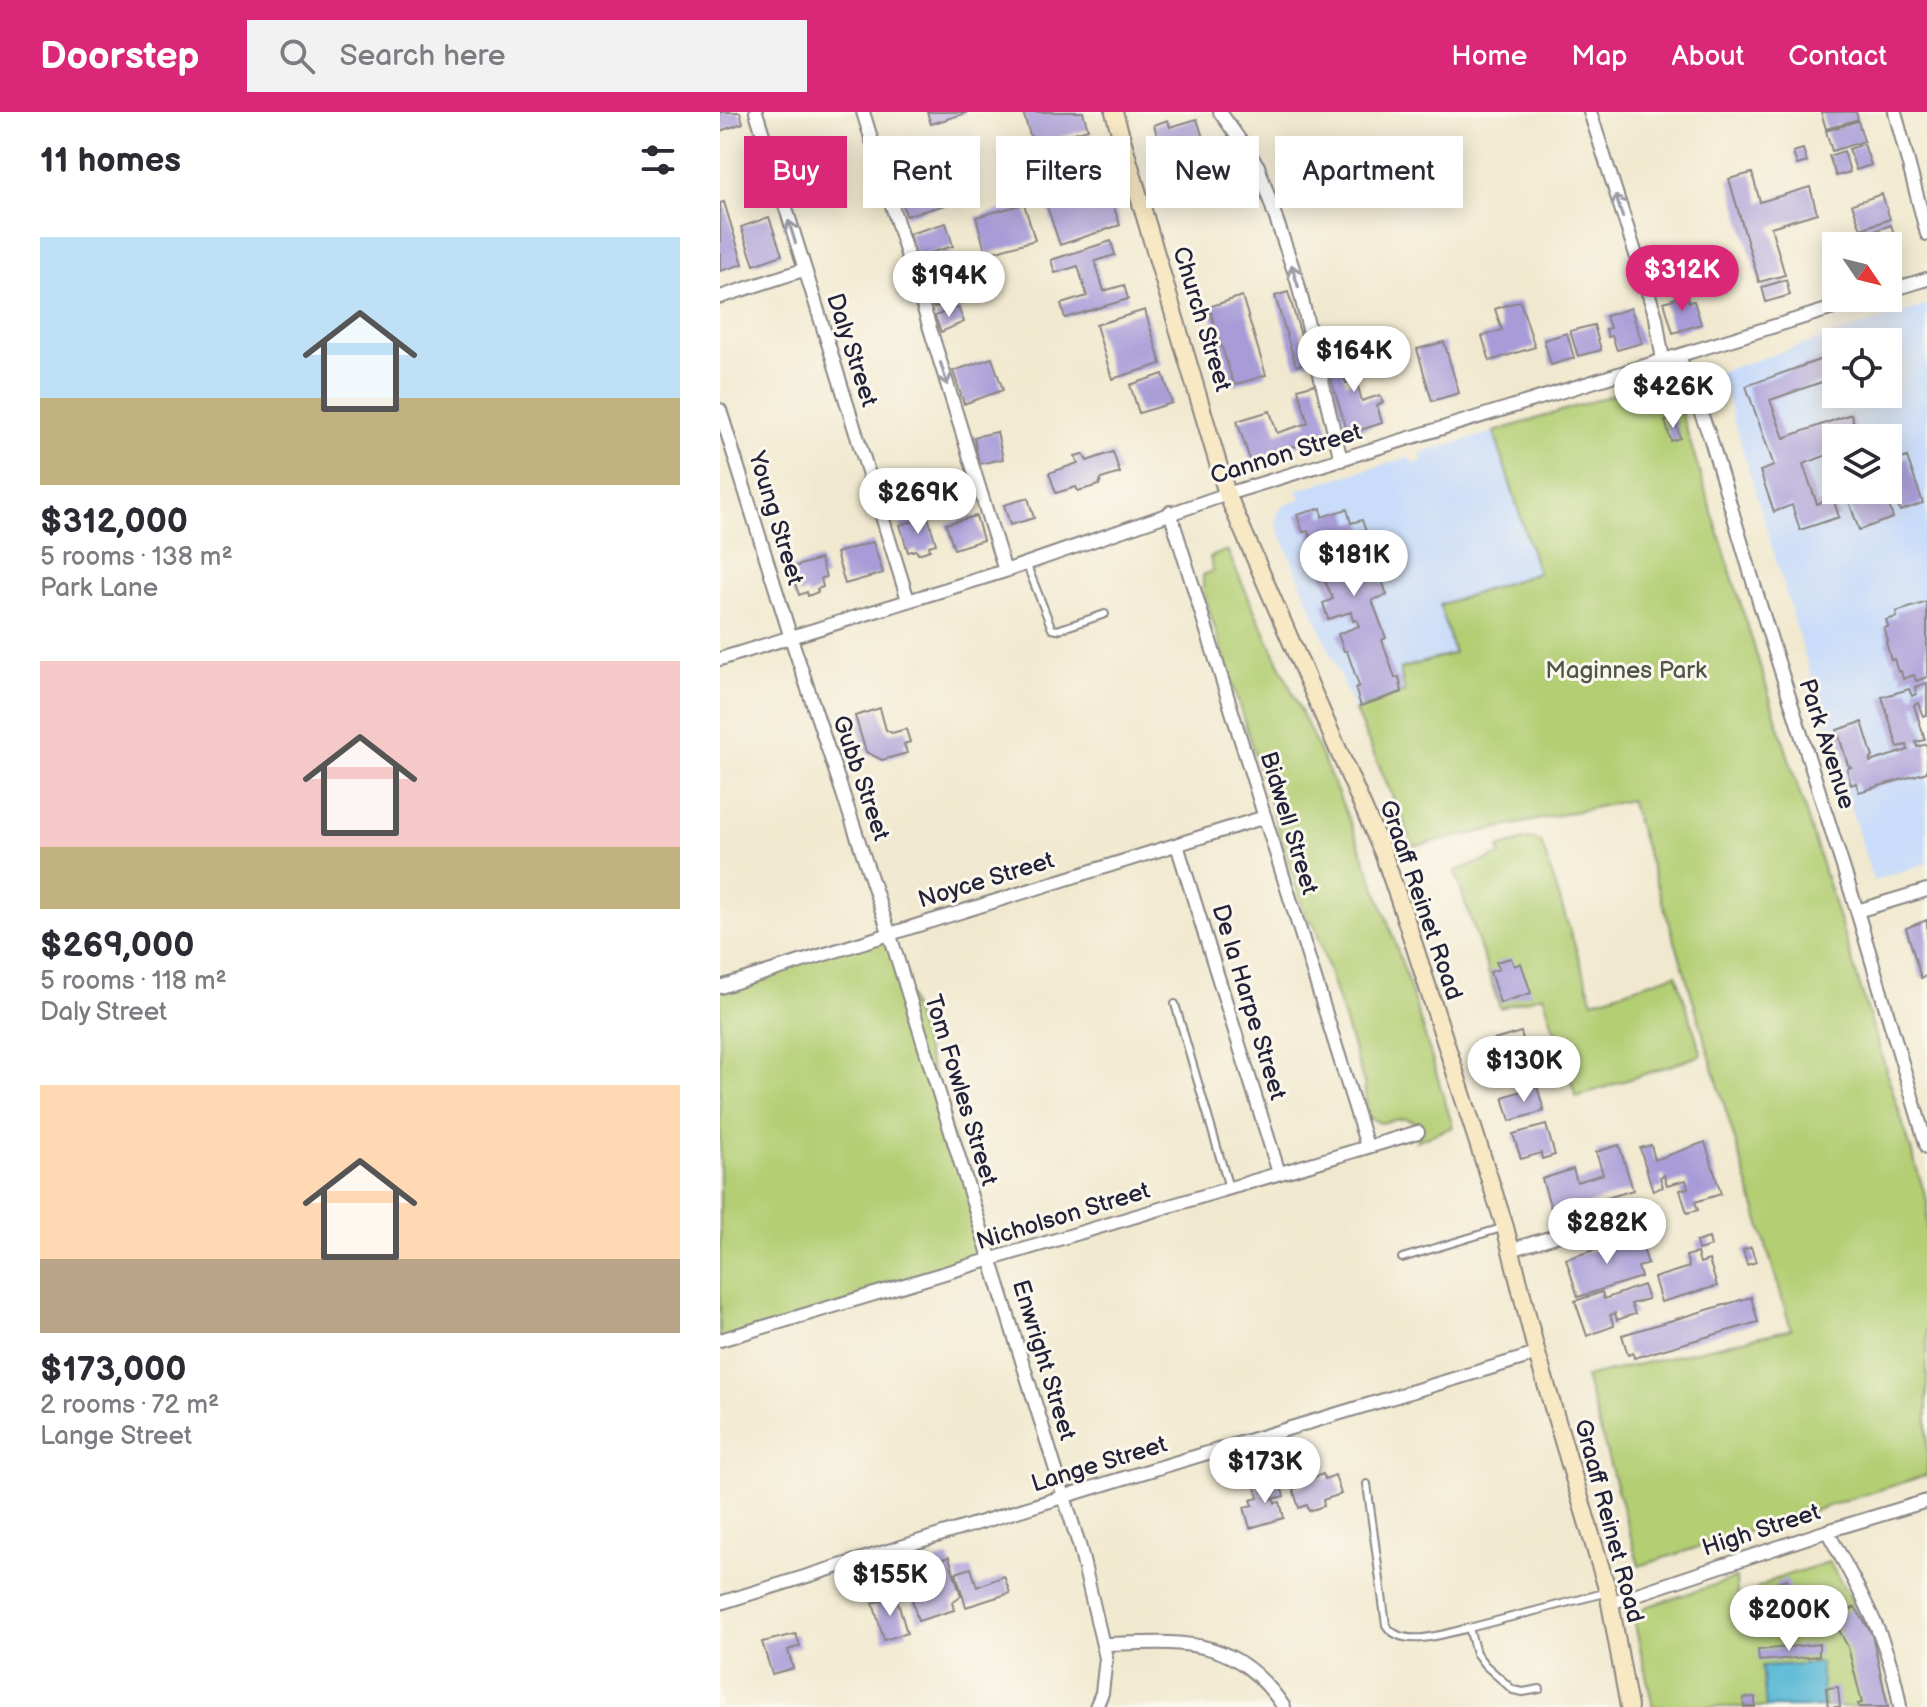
<!DOCTYPE html>
<html lang="en">
<head>
<meta charset="utf-8">
<style>
	body { margin:0; font-family:"Balsamiq Sans",sans-serif; background:#f2f2f3; color:#2b2b33; height:100vh; display:flex; flex-direction:column; font-size:30px; white-space:nowrap }
	* { box-sizing:border-box; margin:0 }
	p { font-size:26px; color:#7c7c81 }
	.icon { flex:none; width:44px; height:44px; fill:none; stroke:currentColor; stroke-width:2; stroke-linecap:round; stroke-linejoin:round }
	.map { position:relative; flex:1; overflow:hidden }
	.side { display:flex; flex-direction:column; background:#fff; width:720px }
	.side>* { flex:none }
	.guide { position:absolute; left:24px; top:24px; width:760px; height:72px; display:flex; gap:16px }
	.needle { width:52px; rotate:125deg }
	.controls { position:absolute; left:1102px; top:120px; display:grid; gap:16px }
	.controls a { display:grid; place-items:center; width:80px; height:80px; border-radius:0px; background:#fff; box-shadow:0 4px 20px #0003; font-size:40px }
	.price { position:absolute; translate:-50% -68px; padding:0 18px; border-radius:28px; background:#fff; color:#222; font-size:26px; line-height:52px; filter:drop-shadow(0 2px 4px #0008) }
	.price::after { content:''; position:absolute; left:50%; top:48px; width:24px; height:18px; margin-left:-12px; background:inherit; clip-path:polygon(0 0,100% 0,50% 100%) }
	.price.on { background:#db2777; color:#fff }
	ul { padding:0; list-style:none }
	li { display:grid; align-content:center; gap:16px; height:424px; padding:0 40px }
	li span { display:grid; place-items:center; height:248px; border-radius:0px; color:#555 }
	li>.icon { margin-inline-start:auto }
	span .icon { width:144px; height:144px; fill:#fffc; stroke-width:1 }
	li b { font-size:34px }
	h2 { display:flex; justify-content:space-between; align-items:center; height:96px; padding:0 40px; font-size:34px }
	.pill { padding:0 28px; border-radius:0px; background:#fff; box-shadow:0 4px 20px #0003; font-size:28px; line-height:72px }
	.pill.on { background:#db2777; color:#fff }
	header { display:flex; align-items:center; gap:48px; box-sizing:border-box; height:112px; padding:0 40px; background:#db2777; color:#fff }
	header strong { font-size:38px }
	nav { display:flex; gap:44px; margin-inline-start:auto; font-size:28px }
	.search { width:560px; height:72px; background:#f2f2f3; display:flex; align-items:center; gap:20px; box-sizing:border-box; padding:0 28px; border-radius:0px; color:#7c7c81; font-size:30px }
	main { display:flex; flex:1; min-height:0 }
	.map>svg:first-child { display:block }
</style>
</head>
<body>
<header>
<strong>Doorstep</strong>
<div class="search"><svg class="icon" aria-label="search" viewBox="0 0 24 24"><circle cx="10" cy="10" r="6"/><path d="M15 15l6 6"/></svg>Search here</div>
<nav><a>Home</a><a>Map</a><a>About</a><a>Contact</a></nav>
</header>
<main>
<section class="side">
<h2>11 homes<svg class="icon" aria-label="filters" viewBox="0 0 24 24"><path d="M4 7h16M4 17h16"/><circle cx="9" cy="7" r="2"/><circle cx="15" cy="17" r="2"/></svg></h2>
<ul>
<li><span style="background:linear-gradient(#bfe0f5 65%,#c2b280 0)"><svg class="icon" aria-label="home" viewBox="0 0 24 24"><path d="M3 11l9-7 9 7M6 9v11h12V9"/></svg></span><div><b>$312,000</b><p>5 rooms · 138 m²</p><p>Park Lane</p></div></li>
<li><span style="background:linear-gradient(#f6c9c9 75%,#c2b280 0)"><svg class="icon" aria-label="home" viewBox="0 0 24 24"><path d="M3 11l9-7 9 7M6 9v11h12V9"/></svg></span><div><b>$269,000</b><p>5 rooms · 118 m²</p><p>Daly Street</p></div></li>
<li><span style="background:linear-gradient(#ffd9b3 70%,#b9a48a 0)"><svg class="icon" aria-label="home" viewBox="0 0 24 24"><path d="M3 11l9-7 9 7M6 9v11h12V9"/></svg></span><div><b>$173,000</b><p>2 rooms · 72 m²</p><p>Lange Street</p></div></li>
</ul>
</section>
<div class="map">
<svg width="1207" height="1595" viewBox="0 0 1207 1595">
	<rect width="100%" height="100%" fill="#fbf7ec"/>
	<filter id="ink" filterUnits="userSpaceOnUse"><feTurbulence type="fractalNoise" baseFrequency=".0125" numOctaves="2"/><feDisplacementMap in="SourceGraphic" scale="16" xChannelSelector="R" yChannelSelector="G"/><feConvolveMatrix kernelMatrix="1 2 1 2 8 2 1 2 1" color-interpolation-filters="sRGB"/></filter>
	<filter id="wash" filterUnits="userSpaceOnUse"><feTurbulence type="fractalNoise" baseFrequency=".006" numOctaves="4" result="noise"/><feDisplacementMap in="SourceGraphic" scale="32" xChannelSelector="R" yChannelSelector="G"/><feGaussianBlur stdDeviation="1.8" result="paint"/><feColorMatrix in="noise" values="0 0 0 0 0 0 0 0 0 0 0 0 0 0 0 0 0 1.4 0 .05"/><feComposite in="paint" operator="in"/></filter>
	<g filter="url(#wash)">
		<rect width="100%" height="100%" fill="#f1e9cf"/>
		<path fill="#c9dcf9" fill-rule="evenodd" d="M 1207,193 L 1207,441 L 1204,443 L 1207,458 L 1207,751 L 1153,769 L 999,260 ZM 1116,230 L 1168,230 L 1168,282 L 1116,282 ZM 1116,326 L 1168,326 L 1168,378 L 1116,378 Z
			M 774,320 L 818,461 L 720,493 L 734,541 L 680,557 L 685,580 L 635,599 L 556,412 L 558,400 L 566,392 L 581,387 L 577,378 L 689,345 L 693,352 L 702,349 L 700,341 Z"/>
		<path fill="#b3ce73" stroke="#6a7857" stroke-width="2" d="M 930,271 L 958,291 L 1207,1089 L 1207,1363 L 919,1454 L 865,1265 L 1071,1217 L 965,861 L 910,688 L 694,734 L 635,599 L 685,580 L 680,557 L 734,541 L 720,493 L 818,461 L 774,320 Z
			M 507,438 C 556,547 610,655 652,766 C 683,848 707,932 733,1015 L 696,1029 L 700,1018 L 698,1012 C 683,1002 676,1009 660,1011 L 648,1005 L 644,971 L 594,812 L 586,806 L 483,478 L 483,463 L 493,459 L 490,445 Z
			M 810,726 L 821,730 L 873,889 L 956,862 L 982,943 L 856,985 L 823,883 L 780,896 L 735,759 L 781,743 L 779,736 Z
			M 169,820 L 271,1149 L 0,1228 L 0,875 Z
			M 1109,1450 L 1152,1522 L 1168,1595 L 933,1595 L 914,1508 L 925,1495 L 1016,1466 L 1018,1492 C 1039,1467 1079,1460 1109,1450 Z"/>
		<path fill="#58b8d6" stroke="#3d6d88" stroke-width="2" d="M 1063,1496 L 1086,1499 L 1093,1507 C 1084,1525 1060,1526 1044,1518 L 1041,1508 L 1052,1499 Z
			M 1100,1551 L 1104,1595 L 1046,1595 L 1042,1554 Z"/>
		<g id="blocks">
			<path fill="#a89cd8" d="M 0,0 L 20,0 L 23,11 L 0,19 Z
				M 207,0 L 246,0 L 246,1 L 211,12 Z
				M 303,0 L 363,0 L 368,17 L 313,33 Z
				M 1101,0 L 1136,0 L 1138,7 L 1106,17 Z
				M 477,7 L 484,29 L 442,42 L 434,13 L 448,8 L 450,15 Z
				M 1138,9 L 1144,29 L 1112,39 L 1106,19 Z
				M 1144,32 L 1151,53 L 1136,58 L 1129,37 Z
				M 209,35 L 225,93 L 186,104 L 170,46 Z
				M 1083,37 L 1087,50 L 1077,53 L 1073,40 Z
				M 1124,39 L 1130,60 L 1116,64 L 1109,44 Z
				M 381,57 L 400,113 L 340,133 L 321,77 Z
				M 1032,61 L 1040,90 L 1090,75 L 1097,101 L 1051,115 L 1065,163 L 1039,170 L 1009,67 Z
				M 1162,82 L 1170,107 L 1141,117 L 1132,92 Z
				M 4,90 L 23,152 L 0,159 L 0,91 Z
				M 304,92 L 315,128 L 266,142 L 256,105 Z
				M 49,105 L 62,143 L 34,153 L 21,115 Z
				M 226,111 L 233,134 L 196,145 L 189,122 Z
				M 1171,113 L 1180,139 L 1168,143 L 1168,134 L 1146,134 L 1142,123 Z
				M 391,129 L 395,143 L 375,149 L 384,179 L 404,173 L 408,187 L 345,206 L 341,192 L 367,184 L 358,154 L 335,161 L 331,148 Z
				M 228,140 L 231,148 L 227,149 L 229,156 L 223,158 L 224,163 L 208,169 L 201,149 Z
				M 1066,168 L 1070,183 L 1046,190 L 1042,175 Z
				M 232,169 L 239,187 L 214,196 L 208,178 Z
				M 966,179 L 969,190 L 974,189 L 981,212 L 953,221 L 944,190 L 959,185 L 958,181 Z
				M 568,180 L 589,250 L 576,254 L 555,184 Z
				M 522,184 L 546,263 L 514,273 L 489,195 Z
				M 800,189 L 815,235 L 770,249 L 762,224 L 782,218 L 775,197 Z
				M 238,195 L 244,210 L 221,220 L 215,204 Z
				M 911,196 L 922,231 L 897,238 L 892,224 L 888,225 L 886,217 L 890,216 L 886,204 Z
				M 425,198 L 441,252 L 392,267 L 376,213 Z
				M 874,213 L 881,238 L 858,244 L 850,219 Z
				M 847,221 L 854,246 L 831,253 L 824,228 Z
				M 724,230 L 739,281 L 712,289 L 697,237 Z
				M 646,238 L 651,253 L 623,262 L 626,271 L 636,268 L 642,289 L 660,283 L 663,291 L 657,293 L 662,311 L 628,322 L 606,251 Z
				M 1116,242 L 1116,265 L 1050,288 L 1064,326 L 1131,302 L 1139,326 L 1116,326 L 1116,369 L 1107,343 L 1083,352 L 1097,392 L 1113,386 L 1119,405 L 1080,418 L 1072,393 L 1054,400 L 1040,359 L 1054,354 L 1026,274 Z
				M 272,246 L 283,278 L 244,292 L 233,259 Z
				M 443,262 L 452,291 L 419,301 L 410,273 Z
				M 595,272 L 611,323 L 530,348 L 517,309 L 550,299 L 557,321 L 588,311 L 578,277 Z
				M 955,307 L 960,326 L 951,329 L 945,309 Z
				M 277,320 L 283,347 L 259,352 L 254,325 Z
				M 393,340 L 400,361 L 381,367 L 379,373 L 358,379 L 356,375 L 336,381 L 329,361 L 358,351 L 355,344 L 363,342 L 367,349 Z
				M 1187,345 L 1203,391 L 1180,399 L 1175,387 L 1168,390 L 1173,406 L 1139,418 L 1125,378 L 1168,378 L 1168,352 Z
				M 308,386 L 314,406 L 290,413 L 284,393 Z
				M 601,396 L 602,405 L 627,397 L 631,411 L 642,408 L 667,483 L 652,488 L 666,526 L 662,528 L 675,566 L 679,565 L 682,580 L 641,594 L 635,576 L 639,574 L 627,539 L 624,539 L 618,522 L 639,514 L 637,508 L 633,509 L 631,500 L 608,507 L 603,491 L 613,487 L 592,441 L 596,440 L 588,419 L 583,420 L 577,403 Z
				M 256,404 L 263,428 L 234,437 L 226,412 Z
				M 208,405 L 216,432 L 209,434 L 210,438 L 198,442 L 196,438 L 188,440 L 180,413 Z
				M 153,430 L 163,461 L 125,472 L 116,441 Z
				M 100,447 L 106,465 L 101,466 L 103,475 L 97,477 L 98,480 L 88,484 L 87,480 L 79,483 L 70,456 Z
				M 1207,490 L 1207,565 L 1196,569 L 1194,563 L 1183,567 L 1181,559 L 1178,560 L 1174,547 L 1171,548 L 1166,530 L 1168,529 L 1164,516 L 1168,515 L 1166,508 L 1177,505 L 1176,500 Z
				M 1207,571 L 1207,603 L 1203,604 L 1198,591 L 1194,593 L 1205,628 L 1196,630 L 1197,635 L 1207,632 L 1207,660 L 1139,680 L 1136,671 L 1131,673 L 1127,657 L 1131,655 L 1128,653 L 1117,618 L 1142,610 L 1153,645 L 1150,646 L 1150,650 L 1188,638 L 1187,633 L 1178,635 L 1162,585 L 1189,577 L 1192,584 L 1196,582 L 1195,575 Z
				M 160,596 L 166,618 L 172,621 L 186,617 L 190,630 L 184,632 L 187,641 L 162,648 L 146,640 L 135,604 Z
				M 1207,808 L 1207,864 L 1201,866 L 1186,816 Z
				M 791,846 L 794,854 L 801,851 L 811,881 L 780,891 L 770,860 L 779,857 L 776,850 Z
				M 801,920 L 809,950 L 781,958 L 782,962 L 776,964 L 767,930 Z
				M 817,974 L 824,999 L 790,1009 L 783,985 Z
				M 826,1013 L 835,1043 L 822,1047 L 821,1041 L 801,1047 L 793,1022 Z
				M 985,1030 L 1001,1082 L 975,1090 L 978,1098 L 967,1101 L 960,1078 L 968,1076 L 966,1068 L 947,1073 L 944,1063 L 940,1065 L 943,1075 L 933,1079 L 920,1036 L 931,1033 L 935,1048 Z
				M 899,1033 L 913,1078 L 833,1103 L 822,1067 L 853,1057 L 857,1070 L 883,1062 L 876,1040 Z
				M 919,1124 L 928,1152 L 918,1155 L 921,1165 L 858,1185 L 846,1147 Z
				M 989,1126 L 991,1134 L 978,1138 L 976,1130 Z
				M 1031,1135 L 1036,1150 L 1027,1153 L 1023,1138 Z
				M 977,1141 L 980,1151 L 989,1148 L 997,1174 L 941,1190 L 934,1166 L 969,1155 L 966,1144 Z
				M 923,1173 L 928,1187 L 911,1192 L 915,1202 L 897,1208 L 895,1201 L 890,1203 L 894,1214 L 867,1224 L 855,1189 L 882,1180 L 884,1187 Z
				M 1031,1185 L 1038,1210 L 914,1246 L 913,1241 L 908,1243 L 902,1223 Z
				M 603,1362 L 605,1367 L 615,1363 L 621,1382 L 603,1388 L 604,1394 L 589,1399 L 587,1393 L 579,1396 L 573,1377 L 588,1372 L 586,1368 Z
				M 559,1368 L 564,1384 L 553,1387 L 555,1391 L 560,1390 L 564,1406 L 530,1416 L 524,1395 L 533,1393 L 531,1388 L 538,1386 L 535,1375 Z
				M 229,1445 L 241,1484 L 232,1490 L 234,1498 L 198,1509 L 191,1484 L 215,1477 L 214,1473 L 221,1471 L 216,1449 Z
				M 251,1456 L 257,1475 L 284,1464 L 290,1481 L 246,1495 L 236,1461 Z
				M 1067,1467 L 1070,1477 L 1058,1482 L 1055,1471 Z
				M 176,1484 L 187,1521 L 164,1528 L 153,1491 Z
				M 1135,1495 L 1152,1522 L 1168,1595 L 1139,1595 L 1138,1592 L 1142,1591 L 1128,1535 L 1113,1507 Z
				M 76,1522 L 80,1534 L 68,1538 L 73,1556 L 52,1562 L 42,1530 Z
				M 1099,1532 L 1099,1544 L 1039,1549 L 1038,1538 Z
				M 1118,1575 L 1120,1595 L 1108,1595 L 1106,1576 Z
				M 1035,1585 L 1035,1595 L 1024,1595 L 1023,1586 Z"/>
		</g>
	</g>
	<g filter="url(#ink)">
		<use href="#blocks" fill-opacity="0" stroke="#8a8685" stroke-width="2"/>
		<g fill="none" stroke-linecap="round" stroke-linejoin="round">
			<g stroke="#8a8685" stroke-width="10">
				<path id="lane" d="M 306,451 L 332,517 L 337,518 L 385,502
					M 455,892 L 509,1076
					M 682,1146 L 785,1115
					M 647,1372 L 666,1513 C 682,1538 725,1521 749,1516
					M 820,1577 L 803,1580 L 793,1578 L 765,1553 L 756,1541 L 749,1516 L 888,1480"/>
			</g>
			<g stroke="#8a8685" stroke-width="16">
				<path id="street" d="M 36,0 L 188,488
					M 143,0 L 285,459
					M 500,0 L 538,54 L 577,168 L 621,348
					M 870,0 L 936,205 L 943,249
					M 1175,0 L 1207,122
					M 1168,179 L 1207,167
					M 0,185 L 83,158
					M 959,244 L 990,325 L 1041,496 L 1137,799 L 1207,1035
					M 0,298 L 71,526 L 169,820 L 360,1436 L 386,1546 L 382,1581 L 376,1595
					M 450,400 L 647,1034
					M 0,547 L 285,459 L 507,382 L 1146,186
					M 457,733 L 559,1061
					M 1137,799 L 1207,778
					M 0,875 L 545,705
					M 790,1138 L 921,1098
					M 0,1228 L 698,1020
					M 1107,1419 C 1138,1475 1171,1531 1180,1595
					M 0,1491 L 391,1370 L 817,1242
					M 890,1491 L 1107,1419 L 1207,1389
					M 384,1532 C 463,1530 514,1522 564,1595"/>
			</g>
			<g stroke="#8a8685" stroke-width="20">
				<path id="secondary" d="M 394,0 L 507,382 L 663,741 L 687,811 L 785,1115 L 817,1242 L 888,1480 L 909,1595"/>
			</g>
			<use href="#lane" stroke="#fff" stroke-width="6"/>
			<use href="#street" stroke="#fff" stroke-width="12"/>
			<use href="#secondary" stroke="#f8e8c3" stroke-width="16"/>
		</g>
		<defs><path id="oneway-shaft" d="M-6 0H5M1.5-3L5.5 0L1.5 3" fill="none" stroke-width="1.6" stroke-linecap="round" stroke-linejoin="round" transform="scale(2)"/></defs>
		<g stroke="#9c9ca7">
			<use href="#oneway-shaft" transform="translate(899 94) rotate(-108)"/>
			<use href="#oneway-shaft" transform="translate(72 120) rotate(-107)"/>
			<use href="#oneway-shaft" transform="translate(575 164) rotate(-107)"/>
			<use href="#oneway-shaft" transform="translate(224 262) rotate(73)"/>
		</g>
	</g>
	<g text-anchor="middle" dominant-baseline="central" stroke-width="6" stroke-linejoin="round" paint-order="stroke">
		<g font-size="24" fill="#22223b" stroke="#fbf7ec">
			<text transform="translate(482 207) rotate(73)">Church Street</text>
			<text transform="translate(132 238) rotate(72)">Daly Street</text>
			<text transform="translate(566 342) rotate(-17)">Cannon Street</text>
			<text transform="translate(56 406) rotate(73)">Young Street</text>
			<text transform="translate(1107 632) rotate(72)">Park Avenue</text>
			<text transform="translate(141 666) rotate(71)">Gubb Street</text>
			<text transform="translate(569 711) rotate(73)">Bidwell Street</text>
			<text transform="translate(266 768) rotate(-17)">Noyce Street</text>
			<text transform="translate(701 788) rotate(71)">Graaff Reinet Road</text>
			<text transform="translate(529 890) rotate(73)">De la Harpe Street</text>
			<text transform="translate(241 978) rotate(73)">Tom Fowles Street</text>
			<text transform="translate(343 1104) rotate(-17)">Nicholson Street</text>
			<text transform="translate(324 1248) rotate(73)">Enwright Street</text>
			<text transform="translate(379 1352) rotate(-17)">Lange Street</text>
			<text transform="translate(889 1409) rotate(75)">Graaff Reinet Road</text>
			<text transform="translate(1041 1418) rotate(-18)">High Street</text>
		</g>
		<g font-size="24" fill="#4e564c" stroke="#fbf7ec">
			<text x="906" y="558">Maginnes Park</text>
		</g>
	</g>
</svg>
<div class="controls">
<a><svg class="needle" viewBox="-14 -14 28 28"><path d="M0-13l5 13h-10z" fill="#e53935"/><path d="M0 13l5-13h-10z" fill="#7c7c81"/></svg></a>
<a><svg class="icon" aria-label="locate" viewBox="0 0 24 24"><circle cx="12" cy="12" r="6"/><path d="M12 2v4M12 18v4M2 12h4M18 12h4"/></svg></a>
<a><svg class="icon" aria-label="layers" viewBox="0 0 24 24"><path d="M12 4l9 5-9 5-9-5zM3 14l9 5 9-5"/></svg></a>
</div>
<b class="price on" style="left:962px;top:201px">$312K</b>
<b class="price" style="left:229px;top:207px">$194K</b>
<b class="price" style="left:634px;top:282px">$164K</b>
<b class="price" style="left:953px;top:318px">$426K</b>
<b class="price" style="left:198px;top:424px">$269K</b>
<b class="price" style="left:634px;top:486px">$181K</b>
<b class="price" style="left:804px;top:992px">$130K</b>
<b class="price" style="left:887px;top:1154px">$282K</b>
<b class="price" style="left:545px;top:1393px">$173K</b>
<b class="price" style="left:170px;top:1506px">$155K</b>
<b class="price" style="left:1069px;top:1541px">$200K</b>
<div class="guide">
<a class="pill on">Buy</a>
<a class="pill">Rent</a>
<a class="pill">Filters</a>
<a class="pill">New</a>
<a class="pill">Apartment</a>
</div>
</div>
</main>
</body>
</html>
